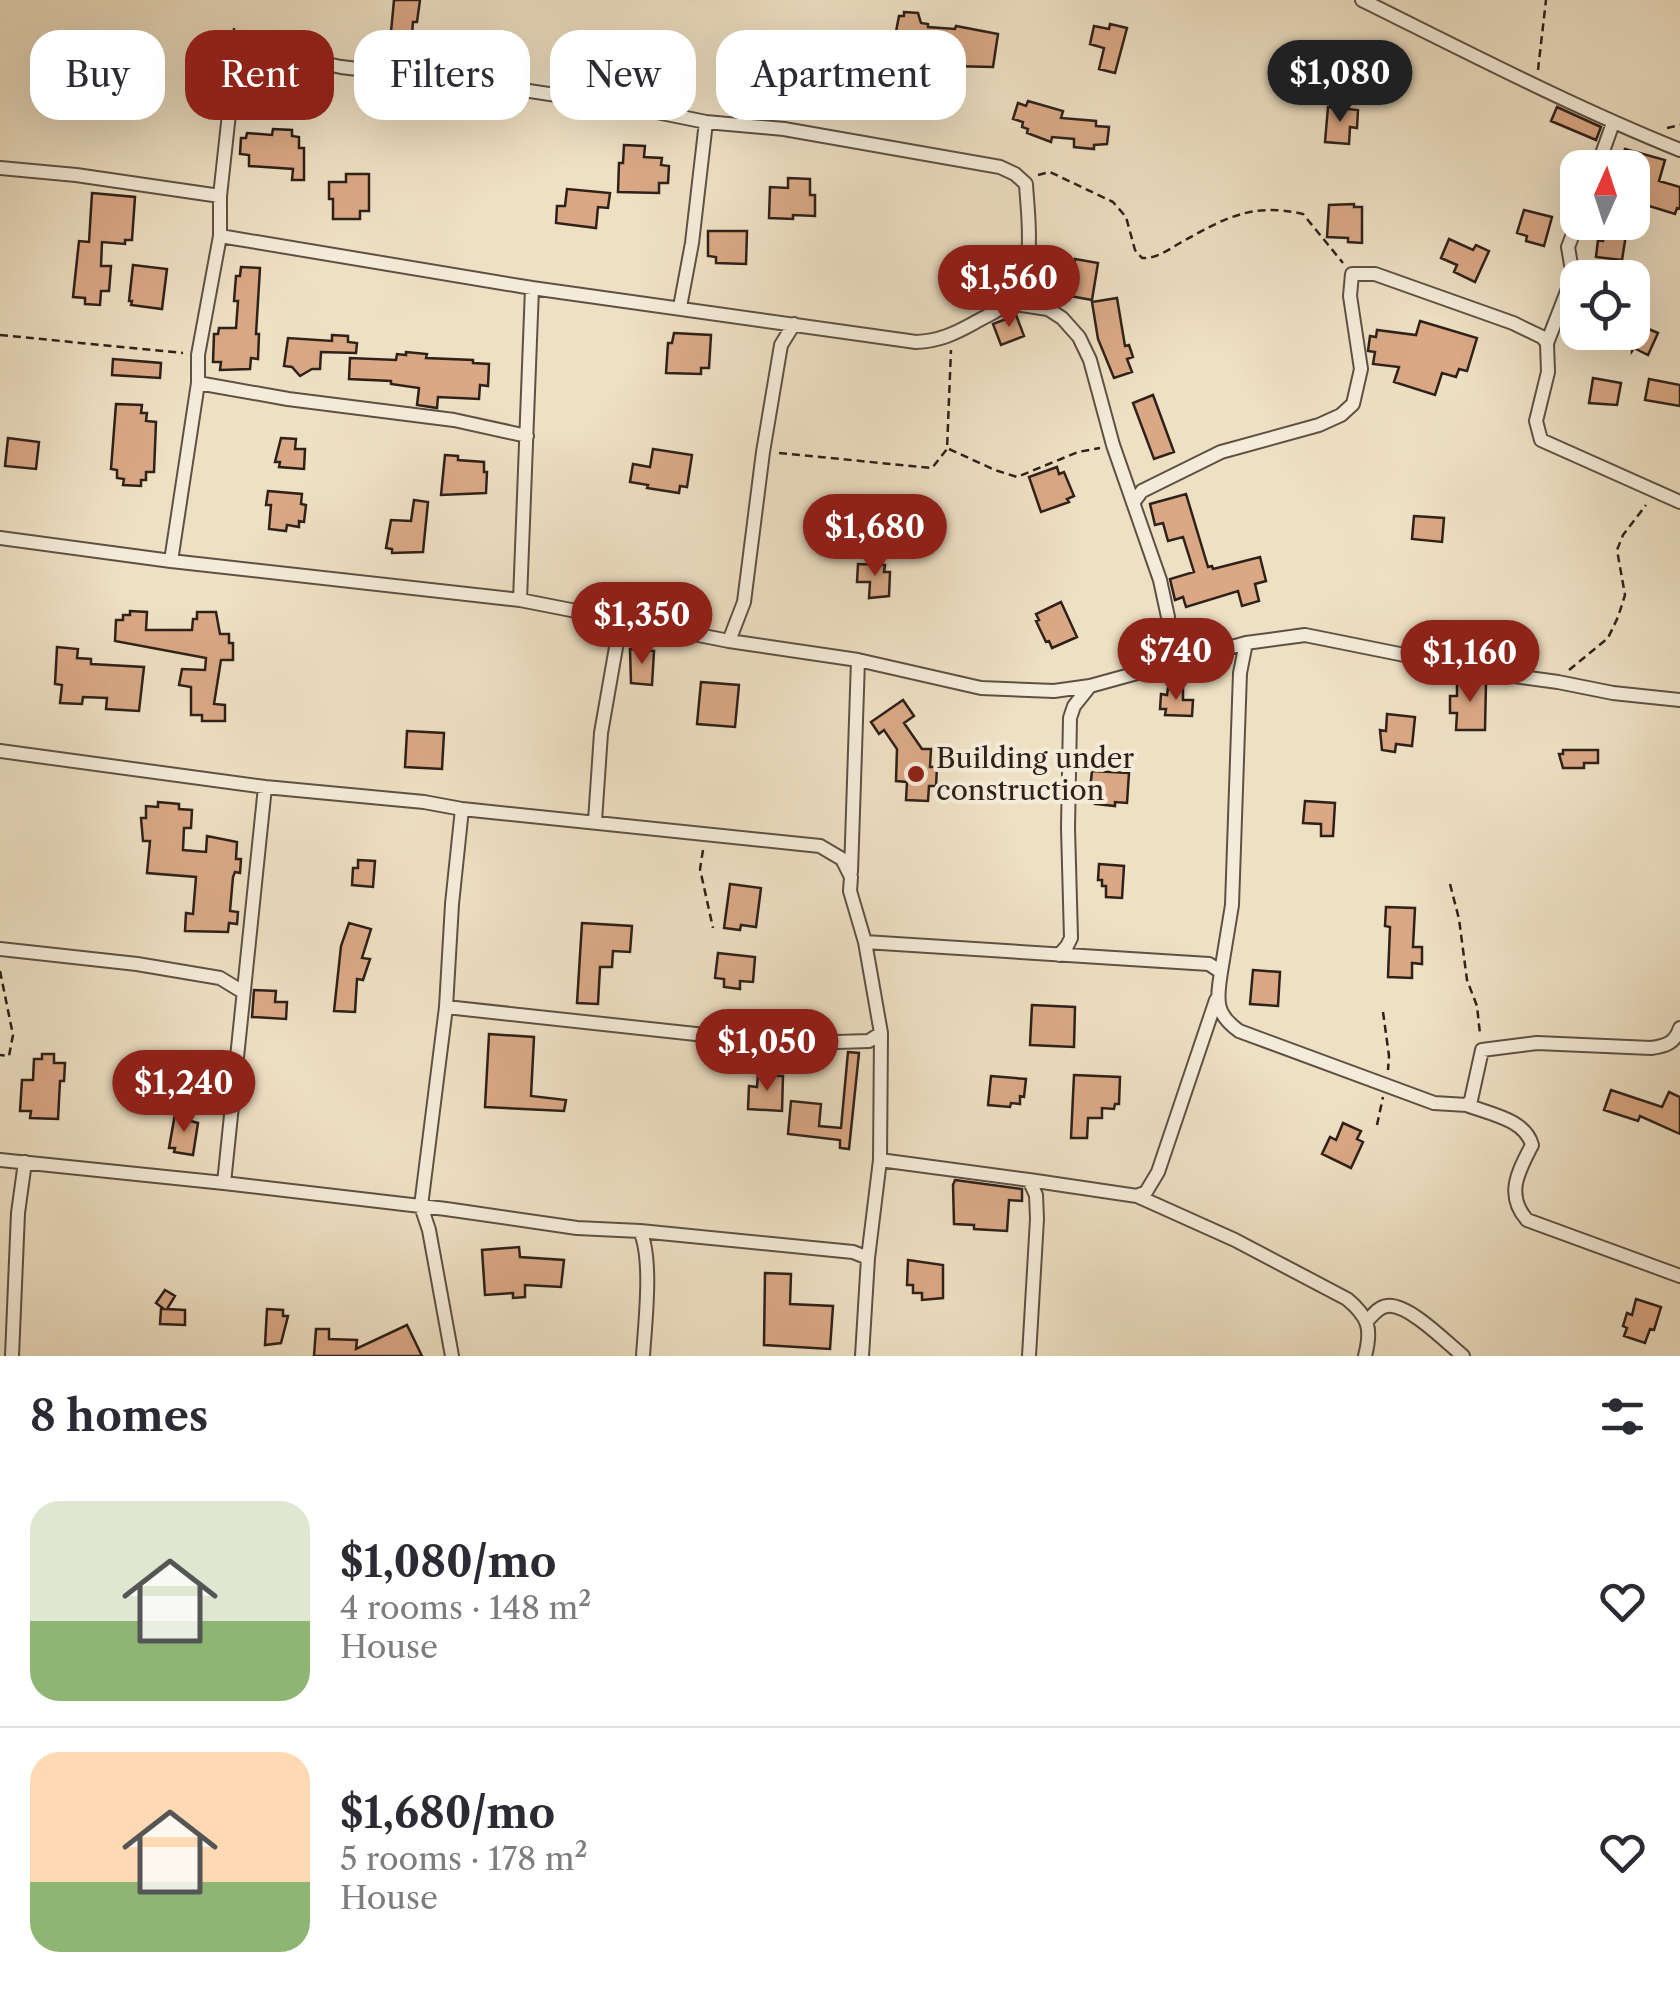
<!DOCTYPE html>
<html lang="en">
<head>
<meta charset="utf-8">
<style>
	body { margin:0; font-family:"Libre Caslon Text",serif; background:#f2f2f3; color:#2b2b33; height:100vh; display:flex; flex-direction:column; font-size:38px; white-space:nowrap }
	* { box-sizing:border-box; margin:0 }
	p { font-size:32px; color:#7c7c81 }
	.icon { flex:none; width:55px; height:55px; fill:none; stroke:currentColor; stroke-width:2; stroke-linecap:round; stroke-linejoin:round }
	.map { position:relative; height:1356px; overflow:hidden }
	.drawer { display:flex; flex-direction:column; background:#fff; flex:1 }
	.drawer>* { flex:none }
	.banner { position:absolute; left:30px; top:30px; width:1000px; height:90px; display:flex; gap:20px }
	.needle { width:65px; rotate:3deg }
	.buttons { position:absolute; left:1560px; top:150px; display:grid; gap:20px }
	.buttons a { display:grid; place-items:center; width:90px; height:90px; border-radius:20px; background:#fff; box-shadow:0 10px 40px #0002; font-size:50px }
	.price { position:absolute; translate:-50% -85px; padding:0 22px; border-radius:35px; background:#8f2418; color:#fff; font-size:32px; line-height:65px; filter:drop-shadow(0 2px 5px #0008) }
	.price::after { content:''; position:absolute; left:50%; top:60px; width:30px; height:22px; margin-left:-15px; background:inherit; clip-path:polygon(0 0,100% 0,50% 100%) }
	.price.on { background:#222; color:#fff }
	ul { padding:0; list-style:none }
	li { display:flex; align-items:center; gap:30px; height:250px; padding:0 30px }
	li+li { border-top:2px solid #e1e1e2 }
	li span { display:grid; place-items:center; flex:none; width:280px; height:200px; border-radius:30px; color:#555 }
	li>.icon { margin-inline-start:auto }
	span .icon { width:120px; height:120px; fill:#fffc; stroke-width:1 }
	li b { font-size:42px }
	h2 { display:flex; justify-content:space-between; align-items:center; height:120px; padding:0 30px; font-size:42px }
	.pill { padding:0 35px; border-radius:30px; background:#fff; box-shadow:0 10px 40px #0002; font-size:35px; line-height:90px }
	.pill.on { background:#8f2418; color:#fff }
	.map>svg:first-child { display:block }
</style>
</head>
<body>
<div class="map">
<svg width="1680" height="1356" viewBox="0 0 1680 1356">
	<rect width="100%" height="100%" fill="#eee0c3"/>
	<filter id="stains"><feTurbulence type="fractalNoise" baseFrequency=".002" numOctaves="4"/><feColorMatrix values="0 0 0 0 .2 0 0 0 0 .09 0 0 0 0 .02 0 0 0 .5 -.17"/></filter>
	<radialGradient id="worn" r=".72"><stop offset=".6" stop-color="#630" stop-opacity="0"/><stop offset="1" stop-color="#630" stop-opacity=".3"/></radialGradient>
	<path fill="#daa885" stroke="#2e211a" stroke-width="2.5" d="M 394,0 L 420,0 L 417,22 L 413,22 L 412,34 L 391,32 Z
		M 904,12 L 918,13 L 921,23 L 928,24 L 928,27 L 955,29 L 956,26 L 998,34 L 993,67 L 950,66 L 952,49 L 926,47 L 926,54 L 900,53 L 901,42 L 894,42 L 899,16 L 904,16 Z
		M 1110,24 L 1127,28 L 1115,73 L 1099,69 L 1104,48 L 1090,44 L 1094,26 L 1109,29 Z
		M 570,35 L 586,36 L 586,40 L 595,41 L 593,71 L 590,71 L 590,79 L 574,77 L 574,70 L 568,69 Z
		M 281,76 L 313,76 L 312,86 L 318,86 L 317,101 L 311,100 L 310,105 L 286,104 L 287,99 L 279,98 Z
		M 849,82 L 880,86 L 877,110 L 846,106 Z
		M 1028,101 L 1063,111 L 1061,118 L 1096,121 L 1096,126 L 1109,127 L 1107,144 L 1094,145 L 1094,149 L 1074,147 L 1074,139 L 1052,137 L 1051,142 L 1027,133 L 1028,129 L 1022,127 L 1023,122 L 1013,119 L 1018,103 L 1026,106 Z
		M 1328,107 L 1358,110 L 1357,128 L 1350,127 L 1349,144 L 1325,142 Z
		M 1557,107 L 1601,127 L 1596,140 L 1551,121 Z
		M 273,129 L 292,130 L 292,136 L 299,137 L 299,148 L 304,148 L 304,180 L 292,180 L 293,169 L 249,166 L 249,155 L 240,154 L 241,138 L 246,138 L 247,133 L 272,135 Z
		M 624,145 L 645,146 L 644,157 L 662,158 L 661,165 L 669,166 L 668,183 L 659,183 L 659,193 L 618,192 L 619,163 L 623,163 Z
		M 1625,149 L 1665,160 L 1659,181 L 1680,187 L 1680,209 L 1677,208 L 1675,214 L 1643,204 L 1638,230 L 1632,230 L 1632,168 L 1620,168 Z
		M 346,174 L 369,174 L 369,211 L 360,211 L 360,219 L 333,219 L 333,199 L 329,199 L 329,182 L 346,182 Z
		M 788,178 L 810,179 L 810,195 L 815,195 L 815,216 L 793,215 L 793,219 L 769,218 L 770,187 L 788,188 Z
		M 567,189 L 610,193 L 608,208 L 598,207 L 596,228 L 556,223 L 557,206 L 565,206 Z
		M 92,193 L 135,197 L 132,240 L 125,240 L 125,244 L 102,242 L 101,266 L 111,266 L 109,291 L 101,291 L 100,305 L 85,304 L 85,298 L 73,297 L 79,241 L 89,242 Z
		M 1354,204 L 1354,207 L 1362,207 L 1362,243 L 1348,242 L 1348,238 L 1327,237 L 1329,205 Z
		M 1524,210 L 1552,217 L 1544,246 L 1526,241 L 1527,236 L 1517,233 Z
		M 1607,222 L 1628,222 L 1622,260 L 1596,257 L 1598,240 L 1603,241 Z
		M 708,231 L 747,231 L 746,264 L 716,263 L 716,257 L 708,256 Z
		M 1449,239 L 1473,250 L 1476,245 L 1489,251 L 1475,282 L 1454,272 L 1457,265 L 1441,258 Z
		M 1075,259 L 1098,263 L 1092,300 L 1048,292 L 1052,272 L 1056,273 L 1057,267 L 1073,270 Z
		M 133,265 L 167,269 L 162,309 L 131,305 L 132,301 L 129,301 Z
		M 241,267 L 260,268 L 256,334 L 259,334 L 258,359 L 251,358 L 250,369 L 220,370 L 221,362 L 213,362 L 214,334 L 218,334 L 219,328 L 236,328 L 238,301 L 234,301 L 236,276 L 240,276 Z
		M 1117,298 L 1125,346 L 1129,345 L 1133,357 L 1127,359 L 1132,372 L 1114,378 L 1098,339 L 1092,302 Z
		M 1016,315 L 1024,336 L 1001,345 L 993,324 Z
		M 1632,317 L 1646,323 L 1644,327 L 1658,333 L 1648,355 L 1634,348 L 1632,351 L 1632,348 L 1599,332 L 1632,332 Z
		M 1420,321 L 1477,338 L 1467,371 L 1459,369 L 1456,377 L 1442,373 L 1435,395 L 1394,382 L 1399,367 L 1373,364 L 1375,352 L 1368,351 L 1370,336 L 1376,337 L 1377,330 L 1416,335 Z
		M 674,333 L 711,335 L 709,368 L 701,368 L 701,374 L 666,373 L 668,343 L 672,343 Z
		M 332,335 L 348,336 L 348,342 L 357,343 L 356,353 L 321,352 L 320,369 L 312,369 L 300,376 L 292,367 L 284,366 L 288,338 L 332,341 Z
		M 406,352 L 427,354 L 426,358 L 473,360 L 473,363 L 489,364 L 488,386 L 480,385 L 479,399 L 438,397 L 437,408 L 417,405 L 419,388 L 391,384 L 391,381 L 349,379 L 350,358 L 396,360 L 397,354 L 406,355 Z
		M 113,359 L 161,363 L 160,378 L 112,375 Z
		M 1593,378 L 1621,383 L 1617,405 L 1589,403 Z
		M 1649,379 L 1680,385 L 1680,406 L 1645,400 Z
		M 1153,395 L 1174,452 L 1154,459 L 1133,403 Z
		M 116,404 L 142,405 L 141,413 L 147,413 L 146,421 L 156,422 L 154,472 L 146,472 L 146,480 L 141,480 L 141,486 L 123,485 L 124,479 L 117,478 L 117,470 L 111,469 Z
		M 8,438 L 39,442 L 36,469 L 5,466 Z
		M 281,438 L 296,439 L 295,449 L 305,449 L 304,469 L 279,467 L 280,462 L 275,462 Z
		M 653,449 L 692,455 L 687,487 L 680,486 L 679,493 L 647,488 L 648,485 L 630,482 L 633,464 L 650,467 Z
		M 445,455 L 458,456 L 458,460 L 484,462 L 484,472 L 487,472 L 486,493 L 441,495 Z
		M 1057,467 L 1059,474 L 1064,472 L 1074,496 L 1067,499 L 1069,502 L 1041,512 L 1029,477 Z
		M 268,491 L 302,494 L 301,504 L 306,505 L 304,522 L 299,521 L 299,527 L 287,525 L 286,531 L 269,529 L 271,505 L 266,505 Z
		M 1186,494 L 1208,567 L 1212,566 L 1213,569 L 1260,557 L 1266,581 L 1255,584 L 1259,601 L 1242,606 L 1238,591 L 1186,607 L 1183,597 L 1175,600 L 1170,579 L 1194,572 L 1183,537 L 1168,541 L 1163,523 L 1155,525 L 1150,504 Z
		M 414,500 L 428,502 L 423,552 L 392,553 L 392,549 L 386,548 L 391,520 L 411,521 Z
		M 1414,516 L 1444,518 L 1442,542 L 1412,539 Z
		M 858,564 L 885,565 L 884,572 L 890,572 L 889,596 L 869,598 L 870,582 L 857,582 Z
		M 1061,602 L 1077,637 L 1052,648 L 1049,641 L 1046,642 L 1036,621 L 1039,620 L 1036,614 Z
		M 130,611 L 147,612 L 146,630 L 192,630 L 193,619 L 197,619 L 197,612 L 216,612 L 220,634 L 229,634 L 229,643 L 233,643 L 233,660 L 221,660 L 214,704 L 225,705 L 225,721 L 202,721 L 202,715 L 191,715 L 191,687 L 179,685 L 182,669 L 205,670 L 206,658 L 115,641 L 116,620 L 123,620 L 123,615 L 130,615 Z
		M 57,647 L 78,649 L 77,658 L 91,659 L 91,664 L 144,667 L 139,711 L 106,709 L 107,698 L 83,697 L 82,704 L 60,703 L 62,685 L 55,684 Z
		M 630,649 L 654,651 L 652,685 L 631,683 Z
		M 1457,680 L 1486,682 L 1485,730 L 1456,730 L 1457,713 L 1450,713 L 1450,696 L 1457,696 Z
		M 701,682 L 739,685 L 735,727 L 697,724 Z
		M 1168,688 L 1183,689 L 1183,700 L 1193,700 L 1192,716 L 1165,715 L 1166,709 L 1160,709 L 1161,694 L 1167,695 Z
		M 903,700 L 914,716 L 904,723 L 922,749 L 931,749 L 930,767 L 937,767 L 936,786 L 929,786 L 928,801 L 906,800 L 907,782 L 896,781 L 897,749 L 884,730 L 879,734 L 871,722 Z
		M 1387,714 L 1415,717 L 1412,746 L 1396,744 L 1395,752 L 1382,750 L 1380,730 L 1386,731 Z
		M 407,731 L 444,733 L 442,769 L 405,767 Z
		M 1563,750 L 1598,750 L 1598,763 L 1584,763 L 1584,768 L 1563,768 L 1559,754 L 1563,754 Z
		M 1092,771 L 1129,773 L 1127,803 L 1115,802 L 1115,806 L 1095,804 L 1096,791 L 1090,790 Z
		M 1305,801 L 1335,803 L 1333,836 L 1321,836 L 1321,824 L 1303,823 Z
		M 158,802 L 179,804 L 179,809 L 192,810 L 191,828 L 184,828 L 183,850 L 206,852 L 207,836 L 237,842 L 236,859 L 241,859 L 240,873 L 235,872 L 233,877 L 230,911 L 238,912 L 237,924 L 229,923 L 228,932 L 185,931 L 186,913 L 193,914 L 196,877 L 147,873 L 150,841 L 143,841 L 141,818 L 146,818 L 146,806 L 158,807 Z
		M 358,860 L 375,861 L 373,887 L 352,885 L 353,868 L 358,868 Z
		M 1099,864 L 1124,866 L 1122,898 L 1106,897 L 1106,886 L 1102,886 L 1102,880 L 1098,880 Z
		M 730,884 L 761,888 L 756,927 L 741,925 L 740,930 L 724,928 Z
		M 1386,907 L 1415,908 L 1413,947 L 1422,947 L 1422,964 L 1412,963 L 1412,978 L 1388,977 L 1390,927 L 1385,926 Z
		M 349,923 L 371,929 L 362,958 L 370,959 L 363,980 L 357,979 L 355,1012 L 334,1011 L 341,946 Z
		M 582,923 L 632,926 L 630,952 L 613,951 L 612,967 L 600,967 L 598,1004 L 577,1003 Z
		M 718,953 L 755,957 L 753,982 L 740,981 L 740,989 L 724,987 L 724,979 L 715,978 Z
		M 1253,970 L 1280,972 L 1278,1006 L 1250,1004 Z
		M 254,990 L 276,991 L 275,1002 L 287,1002 L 286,1019 L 252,1017 Z
		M 1032,1005 L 1075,1007 L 1074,1047 L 1030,1045 Z
		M 489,1034 L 534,1037 L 531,1096 L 566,1100 L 564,1111 L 485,1107 Z
		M 848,1052 L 859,1053 L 849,1149 L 840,1148 L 840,1140 L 788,1134 L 791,1101 L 821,1104 L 819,1126 L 841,1128 Z
		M 42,1054 L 54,1054 L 54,1063 L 65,1063 L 64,1081 L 60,1081 L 58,1119 L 30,1118 L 31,1111 L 20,1111 L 22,1080 L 33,1080 L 34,1059 L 42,1059 Z
		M 121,1066 L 137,1068 L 136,1077 L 145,1078 L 143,1089 L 135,1088 L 134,1091 L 116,1089 Z
		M 758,1075 L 783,1076 L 782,1111 L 748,1109 L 749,1086 L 757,1087 Z
		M 1074,1075 L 1120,1077 L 1119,1104 L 1115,1104 L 1114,1109 L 1102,1108 L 1102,1118 L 1088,1118 L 1087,1138 L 1071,1138 Z
		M 991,1076 L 1026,1079 L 1024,1097 L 1020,1096 L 1020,1104 L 1011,1103 L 1010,1107 L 988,1105 Z
		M 171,1077 L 203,1080 L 202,1093 L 186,1091 L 185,1099 L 169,1098 Z
		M 1611,1090 L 1662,1107 L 1669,1092 L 1680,1097 L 1680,1134 L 1640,1116 L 1638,1121 L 1604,1110 Z
		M 175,1114 L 191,1116 L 191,1121 L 198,1123 L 193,1155 L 174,1152 L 175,1148 L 169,1148 Z
		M 1343,1123 L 1361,1131 L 1357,1139 L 1363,1142 L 1351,1168 L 1322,1154 L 1330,1137 L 1336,1140 Z
		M 955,1180 L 1022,1189 L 1022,1201 L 1009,1200 L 1007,1231 L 974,1229 L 974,1225 L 954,1224 L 953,1185 Z
		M 519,1247 L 520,1257 L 564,1260 L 561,1287 L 525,1285 L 525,1297 L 513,1298 L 513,1293 L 485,1295 L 482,1250 Z
		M 908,1260 L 943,1265 L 943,1298 L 922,1300 L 922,1293 L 913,1293 L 913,1285 L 907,1285 Z
		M 765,1273 L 791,1274 L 790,1304 L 833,1306 L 830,1349 L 764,1345 Z
		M 165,1290 L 175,1296 L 167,1309 L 185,1310 L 185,1325 L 160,1324 L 161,1309 L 164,1309 L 156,1303 Z
		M 1636,1299 L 1661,1307 L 1654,1330 L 1650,1329 L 1645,1343 L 1624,1336 L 1627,1328 L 1623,1326 L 1627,1313 L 1632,1315 Z
		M 267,1309 L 283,1310 L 283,1316 L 288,1316 L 281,1343 L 265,1345 Z
		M 407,1325 L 422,1356 L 314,1356 L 316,1329 L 329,1329 L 329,1339 L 357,1340 L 356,1349 Z"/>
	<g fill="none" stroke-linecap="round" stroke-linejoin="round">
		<g stroke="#5e5144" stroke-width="16">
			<path id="street" d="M 1362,0 C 1467,52 1571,106 1680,150
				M 0,168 L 76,175 L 220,196
				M 1597,168 L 1613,123
				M 1025,277 L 1048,309 L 1062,318 L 1079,337 L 1090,360 L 1113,445 L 1160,580 L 1168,617 L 1169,646 L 1161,666
				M 1008,303 L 1048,309
				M 680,307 L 692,243 L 706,122
				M 1547,343 L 1573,276 L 1568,247 L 1578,221
				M 198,383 L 288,399 L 454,420 L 527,436
				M 1133,503 L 1142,491 L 1221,452 L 1319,425 L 1341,415 L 1353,404 L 1361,369 L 1350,296 L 1352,274 L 1375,274 L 1513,323 L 1542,337 L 1547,343 L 1548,372 L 1536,421 L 1541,440 L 1680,502
				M 0,538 L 171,561 L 520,600 L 729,641 L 858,660 L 981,688 L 1054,691 L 1090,686 L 1246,643 L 1305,635 L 1499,674 L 1558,682 L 1613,693 L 1680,700
				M 171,561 L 198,383 L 198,355 L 220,236 L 220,196 L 234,68 L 254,52 L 271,52 L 341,67 L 490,85 L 622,105 L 706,122 L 784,129 L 1000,167 L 1015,174 L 1026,184 C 1028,221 1038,275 1007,303 C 999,311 984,317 974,323 C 954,334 939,341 916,342 L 532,288 L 220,236
				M 520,600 L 532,288
				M 729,641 L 744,602 L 763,452 L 781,345 L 794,324
				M 0,751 L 265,787 L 424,802 L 462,809 L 820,846 L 842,859 L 851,877 L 850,891 L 865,942 L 881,1033 L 880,1160 L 868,1258 L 862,1356
				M 595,821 L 601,733 L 618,636 L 606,618
				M 851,872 L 858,660
				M 865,942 L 1209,964 L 1221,972 C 1217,999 1214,1013 1239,1031 L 1434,1103 L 1467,1105 L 1471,1100 L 1482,1050 L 1537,1043 L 1651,1048 C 1666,1046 1675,1043 1680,1028
				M 0,949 L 137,964 L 220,978 L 243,992
				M 1059,955 L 1067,946 L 1071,938 L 1068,828 L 1070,718 L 1074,706 L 1090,686
				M 1221,972 L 1232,905 L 1240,673 L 1246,643
				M 446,1007 L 705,1035 L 804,1043 L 869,1041 L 881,1033
				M 1467,1105 C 1489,1114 1525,1119 1532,1145 C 1518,1172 1505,1195 1527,1220 L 1680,1276
				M 0,1160 L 224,1183 L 446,1209 L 577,1228 L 640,1231 L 853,1252 L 868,1258
				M 880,1160 L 1029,1180 L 1036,1195 L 1037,1219 L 1029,1356
				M 1029,1180 L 1137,1196 L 1146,1192 L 1158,1172 L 1216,1000
				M 224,1183 L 265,787
				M 1137,1196 L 1235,1240 L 1347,1299 C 1369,1317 1372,1329 1365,1356
				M 640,1231 C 653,1259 645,1323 643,1356
				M 1367,1321 C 1373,1315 1378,1307 1387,1306 C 1408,1303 1446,1342 1463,1356
				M 12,1356 L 18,1213 L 25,1162
				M 452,1356 L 429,1230 L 421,1206 L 446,1007 L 452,904 L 462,809"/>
		</g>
		<path stroke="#2e211a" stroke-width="2.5" stroke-dasharray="8 5" stroke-linecap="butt" d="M 234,28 L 234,51
			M 1538,70 L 1546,0
			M 791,114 C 801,92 802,69 827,63 L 942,82
			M 1667,128 L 1680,125
			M 1038,175 L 1050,172 L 1113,202 L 1126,217 L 1135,250 L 1142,258 C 1156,259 1168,250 1180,243 C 1223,219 1251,202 1303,214 L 1343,263
			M 0,335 L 183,353
			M 949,449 L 995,470 L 1017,477 L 1078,452 L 1100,448
			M 779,453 L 932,468 L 947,449 L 951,350
			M 1569,670 L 1608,638 L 1618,617 L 1625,595 L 1617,550 L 1623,535 L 1646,505
			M 703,850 L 700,869 L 713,928
			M 1450,884 L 1459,919 L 1467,980 L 1477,1006 L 1480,1034
			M 0,971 L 13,1035 L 9,1056 L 0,1055
			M 1383,1012 L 1389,1056 L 1388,1070
			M 1377,1125 L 1383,1097"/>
		<use href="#street" stroke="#f4ebd8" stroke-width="12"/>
	</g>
	<circle fill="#8f2418" stroke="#f4ebd8" stroke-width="4" cx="916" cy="774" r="10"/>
	<g text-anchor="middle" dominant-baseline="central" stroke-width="8" stroke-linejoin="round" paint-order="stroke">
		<g font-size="28" fill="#2e211a" stroke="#f4ebd8" text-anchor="start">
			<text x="936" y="758">Building under<tspan x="936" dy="32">construction</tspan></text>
		</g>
	</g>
	<rect width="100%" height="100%" filter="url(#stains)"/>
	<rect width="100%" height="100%" fill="url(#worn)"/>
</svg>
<div class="buttons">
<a><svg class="needle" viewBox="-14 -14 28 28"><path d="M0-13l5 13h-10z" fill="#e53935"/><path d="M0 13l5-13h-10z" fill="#7c7c81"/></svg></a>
<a><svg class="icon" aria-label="locate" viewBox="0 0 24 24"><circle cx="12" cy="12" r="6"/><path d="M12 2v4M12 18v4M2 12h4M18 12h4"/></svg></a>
</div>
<b class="price on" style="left:1340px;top:125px">$1,080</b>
<b class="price" style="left:1009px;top:330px">$1,560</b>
<b class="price" style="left:875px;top:579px">$1,680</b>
<b class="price" style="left:642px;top:667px">$1,350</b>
<b class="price" style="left:1176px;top:703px">$740</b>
<b class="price" style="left:1470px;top:705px">$1,160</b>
<b class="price" style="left:767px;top:1094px">$1,050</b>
<b class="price" style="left:184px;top:1135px">$1,240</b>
<div class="banner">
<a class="pill">Buy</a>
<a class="pill on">Rent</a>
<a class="pill">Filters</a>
<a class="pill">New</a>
<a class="pill">Apartment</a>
</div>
</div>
<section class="drawer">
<h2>8 homes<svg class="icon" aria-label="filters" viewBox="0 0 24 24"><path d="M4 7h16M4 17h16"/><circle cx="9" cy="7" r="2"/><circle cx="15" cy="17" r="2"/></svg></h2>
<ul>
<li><span style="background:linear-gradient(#dfe7d0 60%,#8fb573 0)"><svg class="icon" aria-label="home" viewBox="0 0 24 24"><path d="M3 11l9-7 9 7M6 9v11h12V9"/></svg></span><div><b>$1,080/mo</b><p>4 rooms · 148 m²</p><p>House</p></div><svg class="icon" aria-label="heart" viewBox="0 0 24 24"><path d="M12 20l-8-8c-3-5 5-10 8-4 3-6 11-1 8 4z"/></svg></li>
<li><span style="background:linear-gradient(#ffd9b3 65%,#8fb573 0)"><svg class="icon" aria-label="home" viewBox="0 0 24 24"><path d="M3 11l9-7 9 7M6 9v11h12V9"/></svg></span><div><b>$1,680/mo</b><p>5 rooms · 178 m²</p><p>House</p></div><svg class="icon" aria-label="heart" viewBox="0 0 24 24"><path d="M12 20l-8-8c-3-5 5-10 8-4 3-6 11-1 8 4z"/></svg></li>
</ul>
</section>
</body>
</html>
